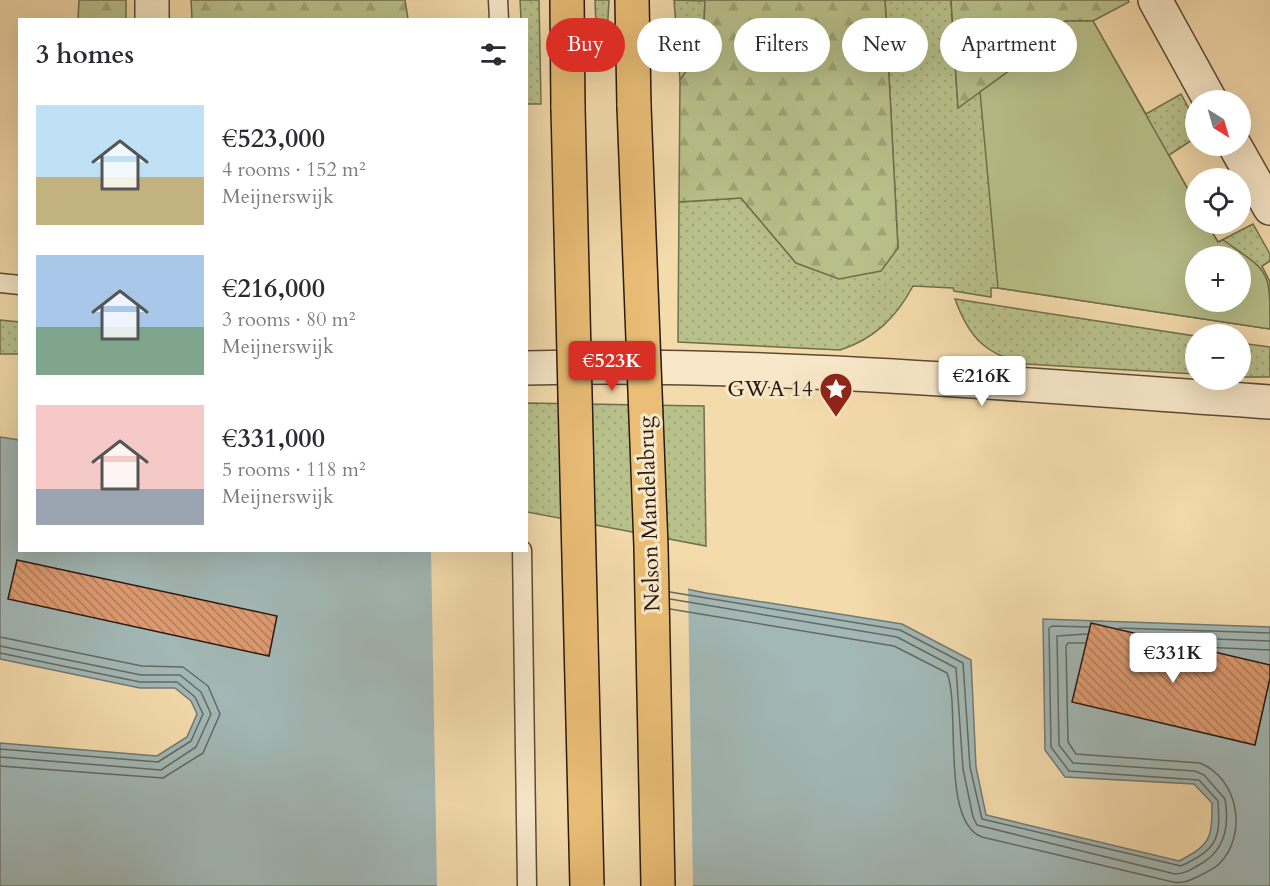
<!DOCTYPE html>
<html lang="en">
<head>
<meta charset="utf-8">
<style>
	body { margin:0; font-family:Cardo,serif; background:#f2f2f3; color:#2b2b33; height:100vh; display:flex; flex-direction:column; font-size:22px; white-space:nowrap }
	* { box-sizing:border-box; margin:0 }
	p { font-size:20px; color:#7c7c81 }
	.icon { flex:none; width:33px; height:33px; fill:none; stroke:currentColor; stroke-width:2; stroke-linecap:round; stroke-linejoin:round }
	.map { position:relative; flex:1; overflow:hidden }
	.sheet { position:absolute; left:18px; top:18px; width:510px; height:534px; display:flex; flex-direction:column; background:#fff; border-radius:0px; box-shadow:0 6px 24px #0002 }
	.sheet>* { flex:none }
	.guide { position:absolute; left:546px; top:18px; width:570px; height:54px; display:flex; gap:12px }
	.needle { width:39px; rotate:143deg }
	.tools { position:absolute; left:1185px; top:90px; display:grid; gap:12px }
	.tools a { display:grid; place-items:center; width:66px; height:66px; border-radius:50%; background:#fff; box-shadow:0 6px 24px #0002; font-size:30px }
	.price { position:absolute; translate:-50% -51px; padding:0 14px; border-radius:6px; background:#fff; color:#222; font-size:20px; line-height:39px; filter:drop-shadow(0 2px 3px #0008) }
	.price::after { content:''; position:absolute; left:50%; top:36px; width:18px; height:14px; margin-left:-9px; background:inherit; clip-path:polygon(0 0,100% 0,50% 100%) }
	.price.on { background:#d93025; color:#fff }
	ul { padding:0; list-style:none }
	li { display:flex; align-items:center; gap:18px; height:150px; padding:0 18px }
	li span { display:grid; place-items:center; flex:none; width:168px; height:120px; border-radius:0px; color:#555 }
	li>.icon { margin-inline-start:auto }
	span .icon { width:72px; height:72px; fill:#fffc; stroke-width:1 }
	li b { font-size:26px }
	h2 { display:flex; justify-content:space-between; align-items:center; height:72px; padding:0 18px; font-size:26px }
	.chip { padding:0 21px; border-radius:27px; background:#fff; box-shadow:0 6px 24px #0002; font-size:21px; line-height:54px }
	.chip.on { background:#d93025; color:#fff }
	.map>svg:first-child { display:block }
</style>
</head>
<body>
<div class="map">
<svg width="1270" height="886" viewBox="0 0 1270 886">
	<defs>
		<pattern id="grass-dots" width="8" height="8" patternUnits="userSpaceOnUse" patternTransform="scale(1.5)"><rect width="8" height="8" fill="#b9c18b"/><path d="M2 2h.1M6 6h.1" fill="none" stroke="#9fa577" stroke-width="1.8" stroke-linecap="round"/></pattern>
		<pattern id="forest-firs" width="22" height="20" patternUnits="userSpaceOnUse" patternTransform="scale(1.5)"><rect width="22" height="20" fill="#b9c18b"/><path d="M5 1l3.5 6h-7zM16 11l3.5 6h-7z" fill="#9fa577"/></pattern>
		<pattern id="building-back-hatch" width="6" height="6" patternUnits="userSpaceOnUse" patternTransform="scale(1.5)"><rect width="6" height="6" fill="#de9b72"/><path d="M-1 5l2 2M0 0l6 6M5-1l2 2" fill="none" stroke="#b47e5c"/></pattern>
	</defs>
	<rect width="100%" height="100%" fill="#f4dbac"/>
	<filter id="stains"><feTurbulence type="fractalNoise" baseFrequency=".00333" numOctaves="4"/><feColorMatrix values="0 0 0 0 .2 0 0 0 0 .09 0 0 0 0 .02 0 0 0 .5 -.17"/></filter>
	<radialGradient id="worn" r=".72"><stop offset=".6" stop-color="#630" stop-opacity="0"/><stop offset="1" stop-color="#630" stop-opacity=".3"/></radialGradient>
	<path fill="url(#grass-dots)" stroke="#706e4e" stroke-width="1.5" fill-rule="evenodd" d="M 520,0 L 539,0 L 541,104 L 527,104 L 526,20 L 521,19 Z
		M 595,0 L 609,0 L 606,53 L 597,53 Z
		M 674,0 L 705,1 L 703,47 L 680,80 Z
		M 885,0 L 951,0 L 958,107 L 1013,68 L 1093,21 L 1146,114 L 1181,94 L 1195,120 L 1195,138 L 1169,155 L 1195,202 L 1196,224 L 1207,224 L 1218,242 L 1253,224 L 1270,254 L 1270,261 L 1262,266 L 1270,282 L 1270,329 L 998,288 L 991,288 L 991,297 L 954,291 L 953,288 L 913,286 C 896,318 874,339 840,350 L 678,342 L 679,202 L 741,198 L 796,263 L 898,248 ZM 1196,256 L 1240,256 L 1240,302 L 1196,302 Z
		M 955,299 L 1195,336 L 1195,374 L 1026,364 C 986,355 969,338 955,299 Z
		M 0,320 L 19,322 L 19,354 L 0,354 Z
		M 1240,343 L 1270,347 L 1270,377 L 1241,377 Z
		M 526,403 L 704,406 L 706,546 L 527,512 Z"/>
	<path fill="url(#forest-firs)" stroke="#706e4e" stroke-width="1.5" d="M 79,0 L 126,0 L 126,19 L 78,19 Z
		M 191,0 L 405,0 L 408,19 L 192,19 Z
		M 705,0 L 885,0 L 898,248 L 881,271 L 839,279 L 796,263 L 741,198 L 679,202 L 680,80 L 703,47 Z
		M 951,0 L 1128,0 L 1129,2 L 1093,21 L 1067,21 L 1047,25 L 1013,68 L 958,108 Z"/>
	<path fill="#b9c18b" stroke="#706e4e" stroke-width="1.5" fill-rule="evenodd" d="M 1067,21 L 1093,21 L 1195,202 L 1196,224 L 1207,224 L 1218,242 L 1223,240 C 1270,273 1270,268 1270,329 L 998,288 L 980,92 L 1013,68 L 1047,25 ZM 1196,256 L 1240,256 L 1240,302 L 1196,302 Z"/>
	<path fill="#a2b8b6" stroke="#717974" stroke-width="1.5" d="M 0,437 L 19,440 L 20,550 L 501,551 L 706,593 L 902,624 L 971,660 L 976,767 L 986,815 L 1179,861 C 1211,844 1212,839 1212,803 L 1194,784 L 1065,777 L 1045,750 L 1043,619 L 1270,627 L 1270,886 L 0,886 L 0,743 L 157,756 L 187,737 L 197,714 L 191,701 L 175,688 L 140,688 L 0,659 Z"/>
	<path fill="#f4dbac" d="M 516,550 L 688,586 L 693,886 L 437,886 L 431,551 Z"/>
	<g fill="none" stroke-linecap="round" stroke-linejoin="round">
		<path stroke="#656963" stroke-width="1.5" d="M 670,592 L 900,630 L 963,663 L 970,767 L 982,819 L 1181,866 C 1216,849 1221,841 1218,801 L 1199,780 L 1069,771 L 1051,747 L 1049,628 L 1052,626 L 1089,627
			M 670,599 L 897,637 L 956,668 L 963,769 L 973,817 L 977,825 L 1175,874 C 1184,874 1190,870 1197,866 C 1224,853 1230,828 1225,799 L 1204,775 L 1195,771 L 1073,763 L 1059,745 L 1057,636 L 1087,634
			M 670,609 L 894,646 L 947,673 C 961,706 940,822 982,837 L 1173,882 C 1184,884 1190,880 1199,876 C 1206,872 1214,869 1219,864 C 1248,835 1239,779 1200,763 L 1076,754 L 1068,742 L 1066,646 L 1068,643 L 1085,643
			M 1119,628 L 1270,633
			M 0,637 L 142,666 L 183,667 L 208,686 L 220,714 L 203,753 L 163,778 L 0,766
			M 1157,637 L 1270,641
			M 0,646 L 141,675 L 180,675 L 201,692 L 211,714 L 196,747 L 161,770 L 0,757
			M 1202,647 L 1270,650
			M 0,653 L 140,682 L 177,682 L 195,697 L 203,714 L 191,741 L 158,762 L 0,749"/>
	</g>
	<path fill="url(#building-back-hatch)" stroke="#281a10" stroke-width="1.5" d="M 17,560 L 277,616 L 269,656 L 8,599 Z
		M 1091,623 L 1270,665 L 1270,678 L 1255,745 L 1072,702 Z"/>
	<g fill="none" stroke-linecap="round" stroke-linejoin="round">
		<g stroke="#5b4a37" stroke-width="21">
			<path id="lane" d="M 498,0 L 499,20
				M 0,283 L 20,285
				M 522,550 L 527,886"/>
		</g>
		<g stroke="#5b4a37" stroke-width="36">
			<path id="street" d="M 152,0 L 152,20
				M 1155,0 L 1210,100
				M 1235,146 L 1270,208
				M 526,368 C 775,362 1023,385 1270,402"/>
		</g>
		<g stroke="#281a10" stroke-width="36">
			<path id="primary" d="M 567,0 L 568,108
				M 632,0 L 634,106"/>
		</g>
		<use href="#lane" stroke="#f8e8c9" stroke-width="18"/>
		<use href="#street" stroke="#f8e8c9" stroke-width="33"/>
		<use href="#primary" stroke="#eabe76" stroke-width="33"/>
		<g stroke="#281a10" stroke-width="36" stroke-linecap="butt">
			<path id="primary-bridge" d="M 634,106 L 651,547 L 658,886
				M 568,108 L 587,886"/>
		</g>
		<use href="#primary-bridge" stroke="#eabe76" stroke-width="33"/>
	</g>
	<defs>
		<g id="sight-pin" transform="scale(1.725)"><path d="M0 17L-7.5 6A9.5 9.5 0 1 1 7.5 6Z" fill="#8f2418" stroke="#f8e8c9"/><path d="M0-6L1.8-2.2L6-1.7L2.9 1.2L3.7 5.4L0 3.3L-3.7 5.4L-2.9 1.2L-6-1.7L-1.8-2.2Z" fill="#fff"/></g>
	</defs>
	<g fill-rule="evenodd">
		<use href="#sight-pin" x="836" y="389"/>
	</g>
	<g text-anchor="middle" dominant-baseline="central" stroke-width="6" stroke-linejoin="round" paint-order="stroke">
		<g font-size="22" fill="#281a10" stroke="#f8e8c9" text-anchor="end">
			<text x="813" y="389">GWA 14</text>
		</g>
		<g font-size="22" fill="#281a10" stroke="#f8e8c9">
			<text transform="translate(649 514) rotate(-92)">Nelson Mandelabrug</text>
		</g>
	</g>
	<rect width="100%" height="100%" filter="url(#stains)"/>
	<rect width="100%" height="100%" fill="url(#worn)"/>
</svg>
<div class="tools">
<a><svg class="needle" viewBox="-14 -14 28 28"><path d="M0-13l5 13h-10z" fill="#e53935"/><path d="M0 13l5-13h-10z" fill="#7c7c81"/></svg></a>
<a><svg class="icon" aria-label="locate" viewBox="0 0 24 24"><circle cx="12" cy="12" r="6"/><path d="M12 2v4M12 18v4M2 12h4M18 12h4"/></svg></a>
<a>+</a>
<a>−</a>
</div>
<b class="price on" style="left:612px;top:392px">€523K</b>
<b class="price" style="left:982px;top:407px">€216K</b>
<b class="price" style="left:1173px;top:684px">€331K</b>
<div class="guide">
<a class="chip on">Buy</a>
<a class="chip">Rent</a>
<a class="chip">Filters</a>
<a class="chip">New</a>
<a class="chip">Apartment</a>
</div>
<section class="sheet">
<h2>3 homes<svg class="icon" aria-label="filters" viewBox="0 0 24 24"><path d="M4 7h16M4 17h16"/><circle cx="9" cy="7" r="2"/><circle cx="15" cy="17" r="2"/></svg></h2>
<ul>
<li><span style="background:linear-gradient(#bfe0f5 60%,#c2b280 0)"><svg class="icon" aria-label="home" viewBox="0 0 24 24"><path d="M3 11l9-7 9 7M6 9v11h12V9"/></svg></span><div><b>€523,000</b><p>4 rooms · 152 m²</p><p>Meijnerswijk</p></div></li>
<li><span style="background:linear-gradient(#a9c7e8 60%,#7fa58c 0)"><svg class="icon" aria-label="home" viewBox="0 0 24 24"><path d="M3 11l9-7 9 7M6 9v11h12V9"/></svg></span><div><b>€216,000</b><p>3 rooms · 80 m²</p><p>Meijnerswijk</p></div></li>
<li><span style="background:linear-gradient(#f6c9c9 70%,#9aa5b1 0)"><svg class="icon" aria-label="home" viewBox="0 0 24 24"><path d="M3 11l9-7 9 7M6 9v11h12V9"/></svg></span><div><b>€331,000</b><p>5 rooms · 118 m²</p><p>Meijnerswijk</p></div></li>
</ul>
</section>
</div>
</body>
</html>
